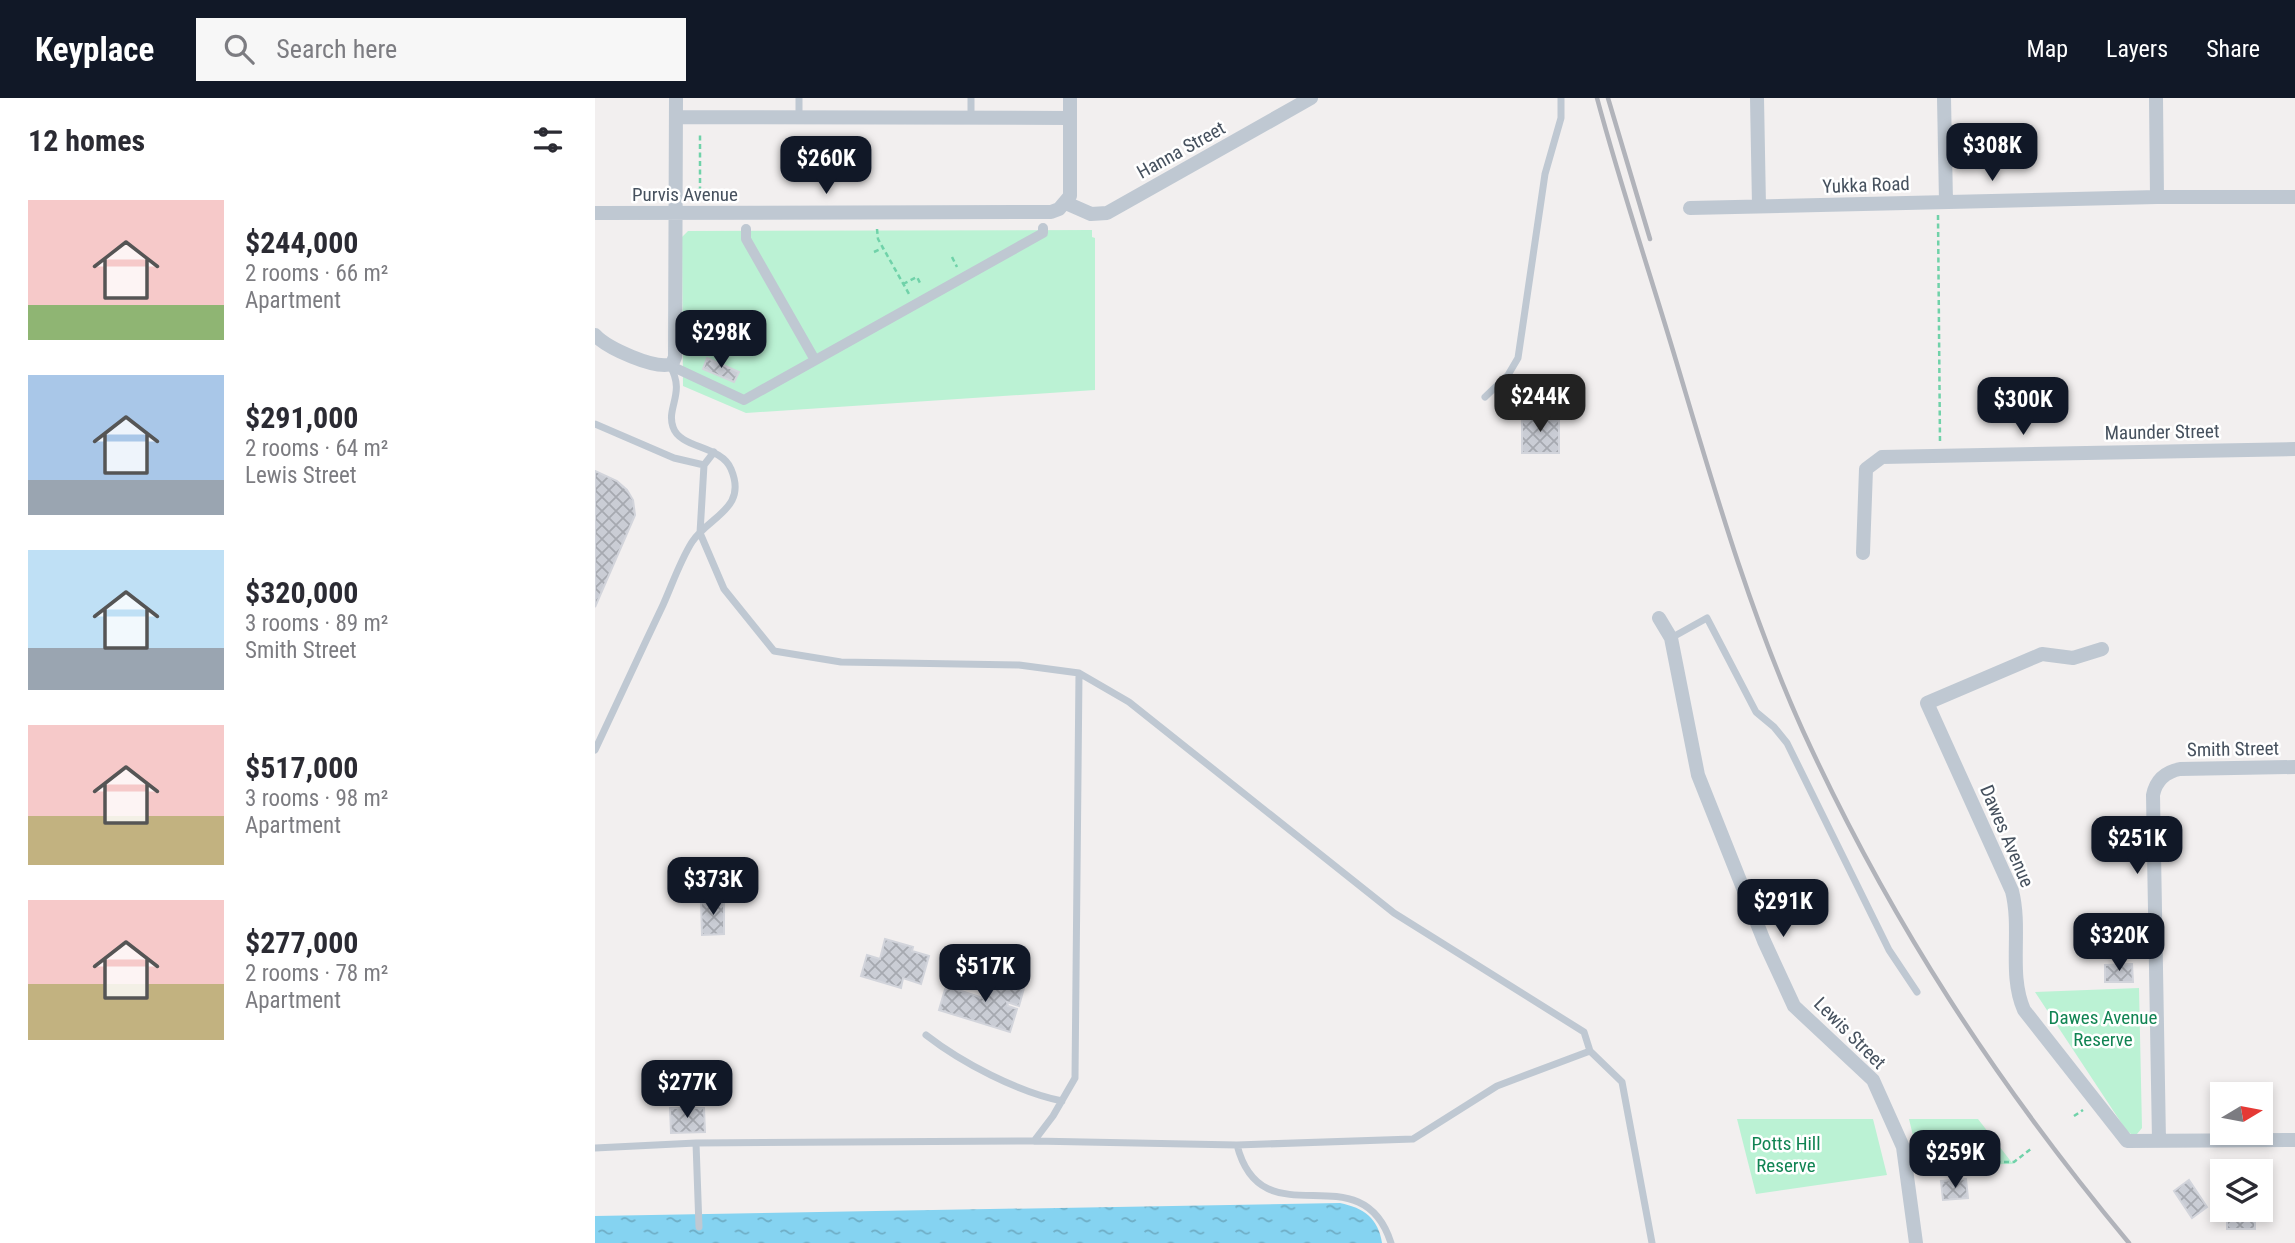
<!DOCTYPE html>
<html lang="en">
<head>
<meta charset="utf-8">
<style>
	body { margin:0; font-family:"Roboto Condensed",sans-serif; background:#f7f7f7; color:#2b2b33; height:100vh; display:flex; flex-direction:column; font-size:26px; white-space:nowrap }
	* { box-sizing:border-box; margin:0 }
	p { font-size:23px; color:#7c7c81 }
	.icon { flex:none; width:38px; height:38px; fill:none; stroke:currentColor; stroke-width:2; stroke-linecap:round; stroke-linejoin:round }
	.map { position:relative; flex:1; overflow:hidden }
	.drawer { display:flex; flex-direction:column; background:#fff; width:595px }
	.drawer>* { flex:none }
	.needle { width:46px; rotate:80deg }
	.tools { position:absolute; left:1615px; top:984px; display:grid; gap:14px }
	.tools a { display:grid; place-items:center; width:63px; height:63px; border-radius:0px; background:#fff; box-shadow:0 4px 10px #0003; font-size:35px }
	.price { position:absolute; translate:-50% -60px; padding:0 16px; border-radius:14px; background:#111827; color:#fff; font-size:23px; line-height:46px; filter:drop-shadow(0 2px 4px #0008) }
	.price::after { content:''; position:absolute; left:50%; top:42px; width:21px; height:16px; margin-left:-10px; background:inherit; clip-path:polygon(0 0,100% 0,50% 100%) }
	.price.active { background:#222; color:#fff }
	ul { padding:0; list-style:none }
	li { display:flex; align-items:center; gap:21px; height:175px; padding:0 28px }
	li span { display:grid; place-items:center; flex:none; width:196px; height:140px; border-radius:0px; color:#555 }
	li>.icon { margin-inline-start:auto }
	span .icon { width:84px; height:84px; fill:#fffc; stroke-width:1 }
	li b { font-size:30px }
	h2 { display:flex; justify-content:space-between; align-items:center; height:84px; padding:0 28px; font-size:30px }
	header { display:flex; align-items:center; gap:42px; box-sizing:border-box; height:98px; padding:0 35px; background:#111827; color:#fff }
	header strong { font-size:33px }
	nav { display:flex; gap:38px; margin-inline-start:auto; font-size:24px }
	.search { width:490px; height:63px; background:#f7f7f7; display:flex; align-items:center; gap:18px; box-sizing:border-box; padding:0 24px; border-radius:0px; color:#7c7c81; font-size:26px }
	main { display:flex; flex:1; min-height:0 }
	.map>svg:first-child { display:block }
</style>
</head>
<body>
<header>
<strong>Keyplace</strong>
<div class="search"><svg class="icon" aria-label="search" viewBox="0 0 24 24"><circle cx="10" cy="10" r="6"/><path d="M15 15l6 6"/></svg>Search here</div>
<nav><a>Map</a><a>Layers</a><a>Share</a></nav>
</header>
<main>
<section class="drawer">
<h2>12 homes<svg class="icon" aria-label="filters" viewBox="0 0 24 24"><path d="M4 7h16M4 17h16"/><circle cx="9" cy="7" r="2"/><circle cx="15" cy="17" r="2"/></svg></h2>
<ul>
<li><span style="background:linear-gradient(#f6c9c9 75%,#8fb573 0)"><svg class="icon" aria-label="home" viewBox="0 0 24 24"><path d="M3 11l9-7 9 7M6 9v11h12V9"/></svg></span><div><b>$244,000</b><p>2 rooms · 66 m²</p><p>Apartment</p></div></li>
<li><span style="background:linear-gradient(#a9c7e8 75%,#9aa5b1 0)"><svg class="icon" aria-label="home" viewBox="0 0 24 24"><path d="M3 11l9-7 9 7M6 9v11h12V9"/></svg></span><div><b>$291,000</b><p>2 rooms · 64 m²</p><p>Lewis Street</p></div></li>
<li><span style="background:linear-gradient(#bfe0f5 70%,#9aa5b1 0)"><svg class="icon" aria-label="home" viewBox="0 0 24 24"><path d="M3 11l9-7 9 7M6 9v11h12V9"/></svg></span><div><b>$320,000</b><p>3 rooms · 89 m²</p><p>Smith Street</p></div></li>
<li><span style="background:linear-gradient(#f6c9c9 65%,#c2b280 0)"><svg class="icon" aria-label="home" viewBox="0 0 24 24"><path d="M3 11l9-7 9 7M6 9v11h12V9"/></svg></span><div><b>$517,000</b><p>3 rooms · 98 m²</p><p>Apartment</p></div></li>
<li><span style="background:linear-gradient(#f6c9c9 60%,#c2b280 0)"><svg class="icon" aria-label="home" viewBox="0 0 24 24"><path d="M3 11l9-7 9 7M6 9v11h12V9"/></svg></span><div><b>$277,000</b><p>2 rooms · 78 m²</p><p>Apartment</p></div></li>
</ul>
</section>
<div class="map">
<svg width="1700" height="1145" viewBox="0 0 1700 1145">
	<defs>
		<pattern id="water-ripples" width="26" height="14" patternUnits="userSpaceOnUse" patternTransform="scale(1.75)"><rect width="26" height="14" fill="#85d3f1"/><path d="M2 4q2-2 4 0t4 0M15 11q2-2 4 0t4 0" fill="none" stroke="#6faec6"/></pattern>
		<pattern id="building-cross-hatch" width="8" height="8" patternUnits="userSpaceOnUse" patternTransform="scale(1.75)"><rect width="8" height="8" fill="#cacdd5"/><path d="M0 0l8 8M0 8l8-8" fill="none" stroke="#a6a9b0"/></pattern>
	</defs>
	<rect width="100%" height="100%" fill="#f2efef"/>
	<path fill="#bbf2d4" d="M 497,132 L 497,139 L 500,140 L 500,292 L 151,315 L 88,288 L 87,139 L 93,133 Z
		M 1544,890 L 1547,1030 L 1542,1036 L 1536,1036 L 1531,1032 L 1440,894 Z
		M 1142,1021 L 1278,1021 L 1292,1077 L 1161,1096 Z
		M 1314,1021 L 1383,1021 L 1418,1066 L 1325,1067 Z"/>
	<path fill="url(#water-ripples)" d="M 745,1105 C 769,1110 783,1120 787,1145 L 0,1145 L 0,1118 Z"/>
	<path fill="url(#building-cross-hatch)" stroke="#d2d4db" stroke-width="2" d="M 112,260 L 144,274 L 139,284 L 108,271 Z
		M 927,317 L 964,317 L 964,355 L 927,355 Z
		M 0,373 L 22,383 L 32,392 L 38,402 L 40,417 L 0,509 Z
		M 106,802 L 129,802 L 129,836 L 107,837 Z
		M 290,841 L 318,849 L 317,853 L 334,858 L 326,886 L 308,880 L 306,890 L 266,878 L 272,857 L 285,861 Z
		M 1537,866 L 1538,884 L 1510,884 L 1510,867 Z
		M 391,879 L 429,890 L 424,908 L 412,904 L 413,908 L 422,911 L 415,934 L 344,912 L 351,888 L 388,900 L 389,896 L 386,895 Z
		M 75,1010 L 109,1010 L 110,1034 L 76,1035 Z
		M 1371,1081 L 1373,1100 L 1348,1102 L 1346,1083 Z
		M 1594,1082 L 1612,1109 L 1597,1120 L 1579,1093 Z
		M 1632,1111 L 1660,1111 L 1660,1131 L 1632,1131 Z"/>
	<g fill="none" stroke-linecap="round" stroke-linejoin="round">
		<path stroke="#70d2a9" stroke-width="2.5" stroke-dasharray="5 3.5" stroke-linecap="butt" d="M 105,102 L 105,35
			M 1343,117 L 1345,345
			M 282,131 L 283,141 L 314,196
			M 279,154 L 288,150
			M 357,159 L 362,169
			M 308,186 L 322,179 L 326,187
			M 1479,1018 L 1488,1012
			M 1324,1065 L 1419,1064 L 1437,1050"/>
		<path stroke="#bfc8d2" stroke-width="7" d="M 204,19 L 204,0
			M 376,20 L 376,0
			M 890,299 L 913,277 L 923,260 L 950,76 L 966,20 L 966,0
			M 0,326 L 79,360 L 109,367
			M 119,354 L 109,367 L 105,435 L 129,491 L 179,553 L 246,564 L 424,567 L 484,575 L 534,604 L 799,815 L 989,934 L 995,953
			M 1076,540 L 1112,520 L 1161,614 L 1179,629 L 1192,645 L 1294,852 L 1322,894
			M 0,652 C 23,603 45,555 68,507 C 77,487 85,463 97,444 C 114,418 153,411 136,371 C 126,347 85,351 78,329 C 71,309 91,295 75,268
			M 331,937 C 367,965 423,994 467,1003
			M 439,1043 L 458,1018 L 480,980 L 484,575
			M 101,1045 L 104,1129
			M 642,1047 C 667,1145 766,1051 796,1145
			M 0,1050 L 101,1045 L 439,1043 L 642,1047 L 818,1041 L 902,988 L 995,953 L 1027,984 L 1057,1145"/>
		<path stroke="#bfc8d2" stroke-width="10" d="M 151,131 L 151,141 L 220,262
			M 74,267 L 149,302 L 448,135 L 448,130"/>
		<path stroke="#bfc8d2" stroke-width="14" d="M 1162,0 L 1164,108
			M 1349,0 L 1351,104
			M 1561,0 L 1562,99
			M 81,19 L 475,20
			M 471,105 L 496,116 L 512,115 L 716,0
			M 1095,110 L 1562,99 L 1700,99
			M 0,115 L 456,114 L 464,111 L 475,98 L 475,0
			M 0,237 C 12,250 60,272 77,266 L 80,259 L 81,0
			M 1268,455 L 1271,371 L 1287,359 L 1700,351
			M 1064,520 L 1076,540 L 1103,677 L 1169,843 L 1199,908 L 1278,982 L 1308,1049 L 1321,1145
			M 1507,551 L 1478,560 L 1447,556 L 1332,605 L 1417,793 C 1427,832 1413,876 1429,912 L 1532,1043 L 1700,1042
			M 1564,1043 L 1558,697 C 1561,682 1570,674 1585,671 L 1700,669"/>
		<path stroke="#b1b3ba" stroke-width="4.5" d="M 1002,0 C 1027,93 1058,184 1085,276 C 1121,397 1156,518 1208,633 C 1295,823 1401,985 1534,1145
			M 1013,0 L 1055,141"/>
	</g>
	<g text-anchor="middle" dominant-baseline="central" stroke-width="5" stroke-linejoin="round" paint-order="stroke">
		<g font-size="19" fill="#46515e" stroke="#fff">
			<text transform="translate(586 52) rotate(-29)">Hanna Street</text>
			<text transform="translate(1271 87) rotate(-2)">Yukka Road</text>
			<text x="90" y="96">Purvis Avenue</text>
			<text transform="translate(1567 334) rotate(-1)">Maunder Street</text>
			<text transform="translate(1638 651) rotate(-1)">Smith Street</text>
			<text transform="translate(1412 738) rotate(67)">Dawes Avenue</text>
			<text transform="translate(1255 935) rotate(45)">Lewis Street</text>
		</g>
		<g font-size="19" fill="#118453" stroke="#fff">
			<text x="1508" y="919">Dawes Avenue<tspan x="1508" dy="22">Reserve</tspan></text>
			<text x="1191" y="1045">Potts Hill<tspan x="1191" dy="22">Reserve</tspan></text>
		</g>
	</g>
</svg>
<div class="tools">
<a><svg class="needle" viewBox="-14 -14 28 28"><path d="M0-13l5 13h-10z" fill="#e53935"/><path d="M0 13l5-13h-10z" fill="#7c7c81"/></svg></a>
<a><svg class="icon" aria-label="layers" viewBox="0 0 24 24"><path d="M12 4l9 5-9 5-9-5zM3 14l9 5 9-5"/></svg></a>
</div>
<b class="price" style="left:1397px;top:85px">$308K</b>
<b class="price" style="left:231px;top:98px">$260K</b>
<b class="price" style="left:126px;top:272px">$298K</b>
<b class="price active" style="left:945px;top:336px">$244K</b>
<b class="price" style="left:1428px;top:339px">$300K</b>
<b class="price" style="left:1542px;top:778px">$251K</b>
<b class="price" style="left:118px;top:819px">$373K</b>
<b class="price" style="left:1188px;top:841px">$291K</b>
<b class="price" style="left:1524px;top:875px">$320K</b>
<b class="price" style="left:390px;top:906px">$517K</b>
<b class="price" style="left:92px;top:1022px">$277K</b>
<b class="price" style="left:1360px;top:1092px">$259K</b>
</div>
</main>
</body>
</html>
